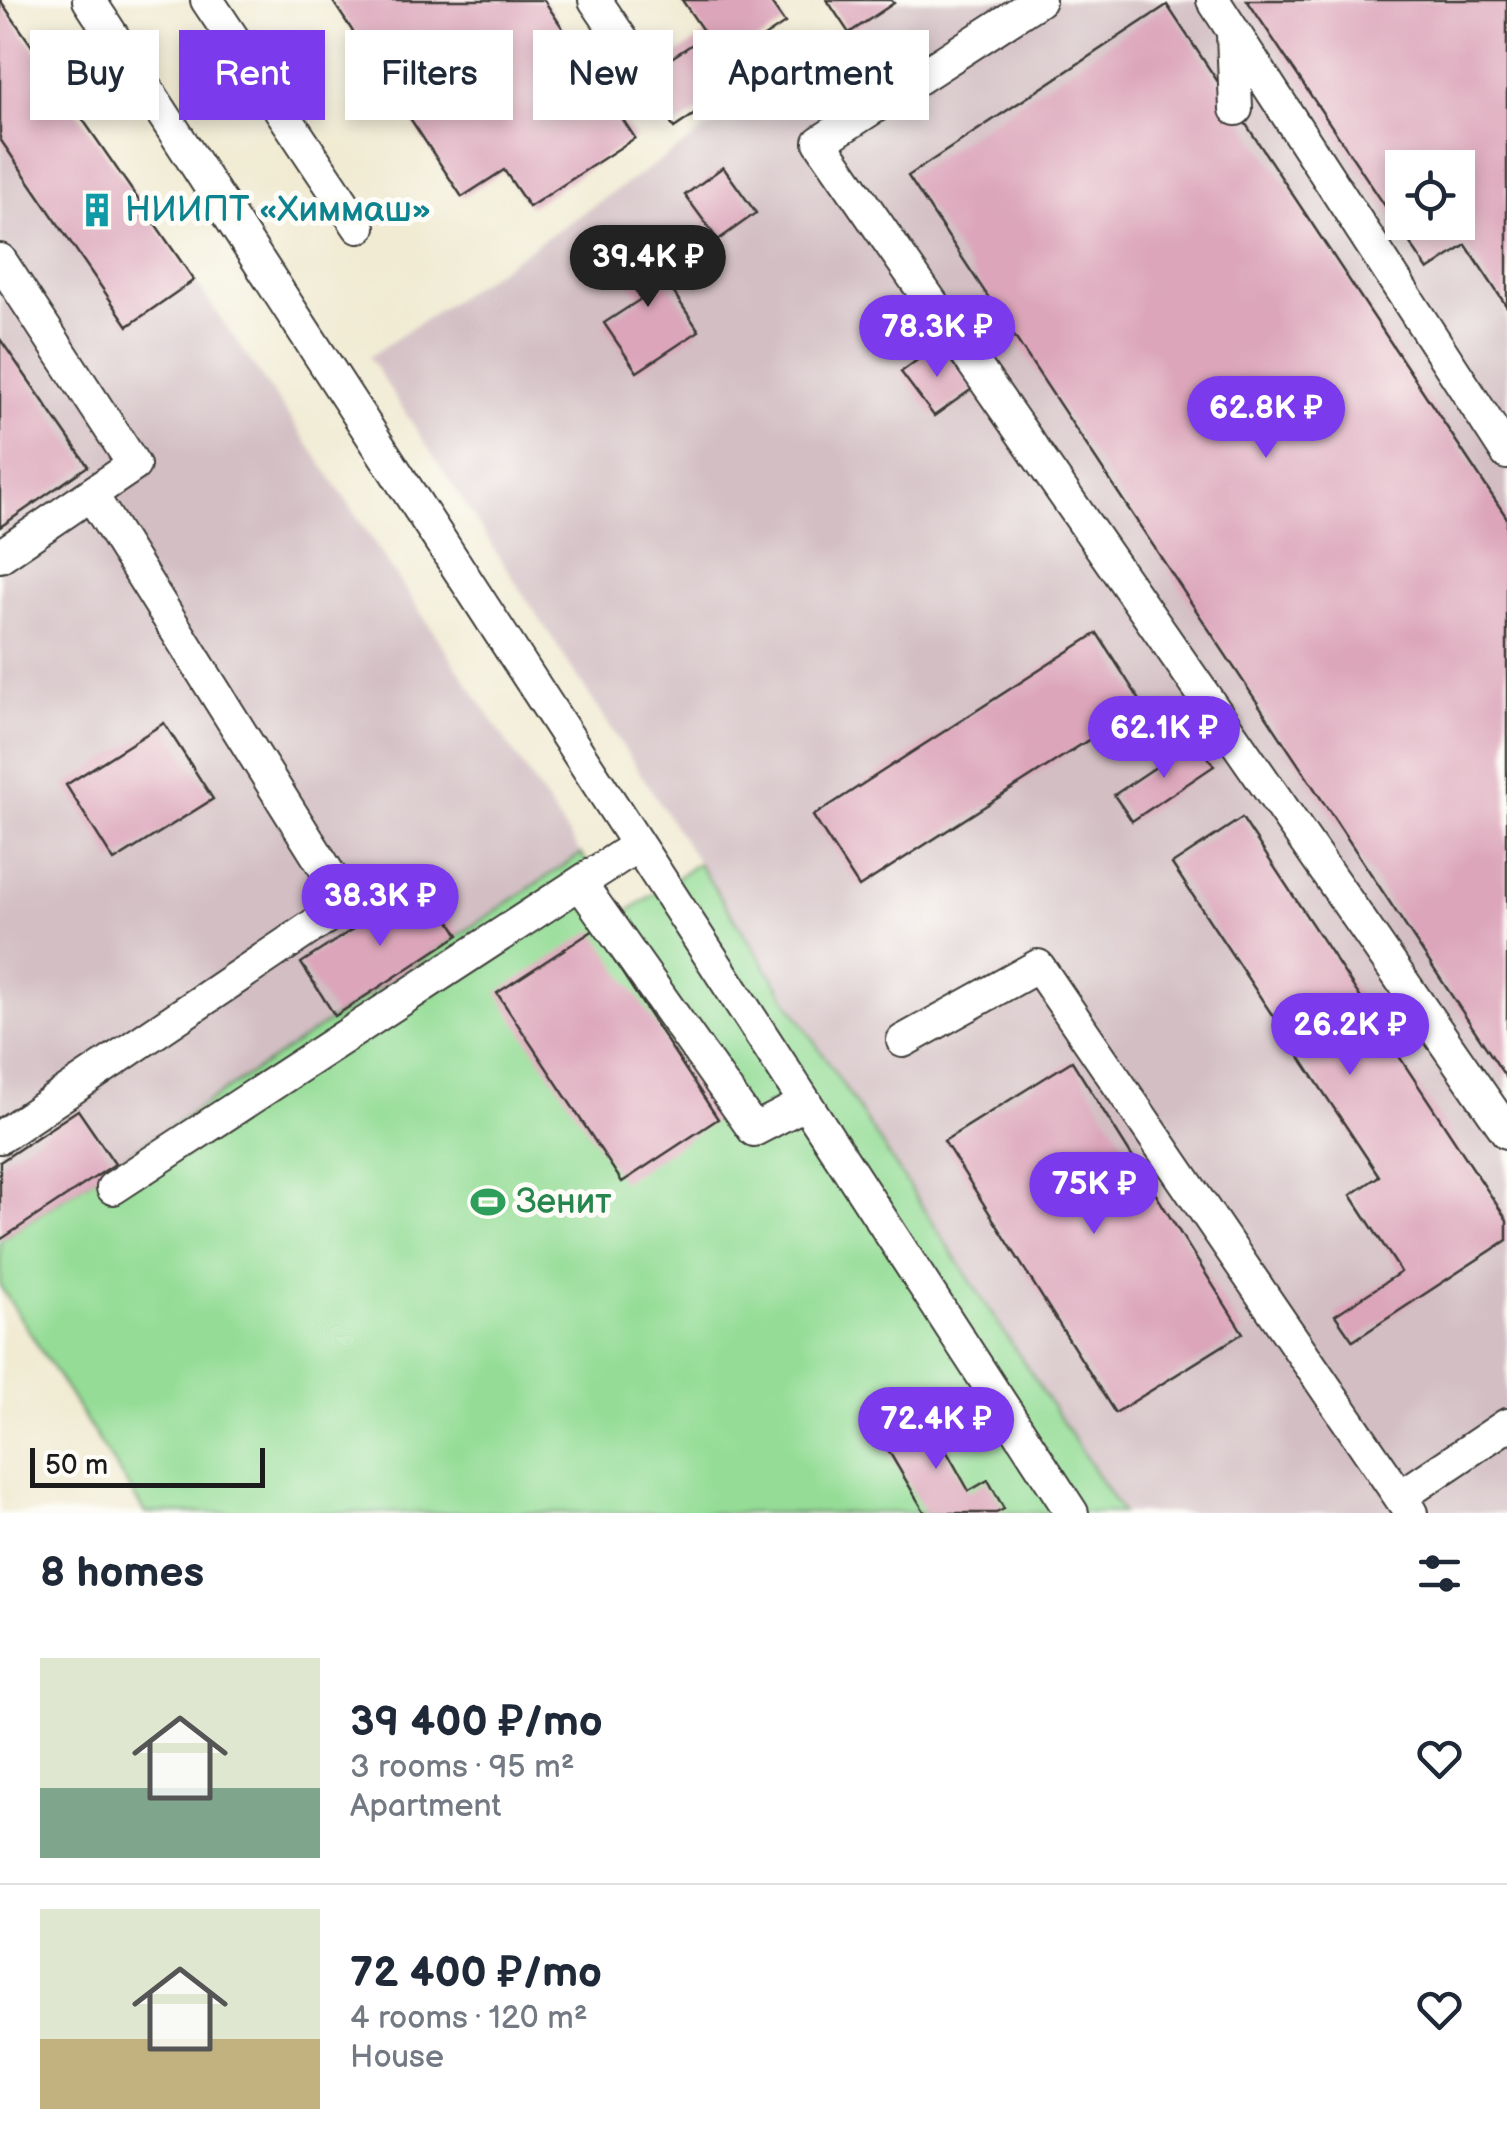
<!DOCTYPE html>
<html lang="en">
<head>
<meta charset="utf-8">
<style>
	body { margin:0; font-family:"Balsamiq Sans",sans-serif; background:#f2f2f3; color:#1f2937; height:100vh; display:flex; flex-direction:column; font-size:38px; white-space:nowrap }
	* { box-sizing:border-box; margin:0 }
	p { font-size:32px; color:#747a83 }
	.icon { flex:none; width:55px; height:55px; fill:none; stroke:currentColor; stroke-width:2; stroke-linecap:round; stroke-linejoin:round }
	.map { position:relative; height:1513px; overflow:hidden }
	.drawer { display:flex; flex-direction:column; background:#fff; flex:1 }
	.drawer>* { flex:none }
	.hud { position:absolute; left:30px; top:30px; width:1000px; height:90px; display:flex; gap:20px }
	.tools { position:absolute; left:1385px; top:150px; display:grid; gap:20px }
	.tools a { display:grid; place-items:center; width:90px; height:90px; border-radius:0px; background:#fff; box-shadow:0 5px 15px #0003; font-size:50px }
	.scale { position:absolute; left:30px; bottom:25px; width:235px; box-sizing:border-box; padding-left:10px; border:5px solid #1c1c1c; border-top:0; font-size:28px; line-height:35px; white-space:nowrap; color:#1c1c1c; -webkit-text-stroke:8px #fdfcf7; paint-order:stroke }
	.price { position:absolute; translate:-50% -85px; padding:0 22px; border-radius:35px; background:#7c3aed; color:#fff; font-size:32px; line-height:65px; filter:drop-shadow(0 2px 5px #0008) }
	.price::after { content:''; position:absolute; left:50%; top:60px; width:30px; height:22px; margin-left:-15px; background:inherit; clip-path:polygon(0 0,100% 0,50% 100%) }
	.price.active { background:#222; color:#fff }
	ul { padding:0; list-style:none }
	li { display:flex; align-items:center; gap:30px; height:250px; padding:0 40px }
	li+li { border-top:2px solid #e0e1e3 }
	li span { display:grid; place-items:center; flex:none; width:280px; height:200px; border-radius:0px; color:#555 }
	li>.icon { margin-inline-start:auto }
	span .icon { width:120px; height:120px; fill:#fffc; stroke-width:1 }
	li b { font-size:42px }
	h2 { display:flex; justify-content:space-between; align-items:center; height:120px; padding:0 40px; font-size:42px }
	.tag { padding:0 35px; border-radius:0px; background:#fff; box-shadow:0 5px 15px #0003; font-size:35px; line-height:90px }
	.tag.active { background:#7c3aed; color:#fff }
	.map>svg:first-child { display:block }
</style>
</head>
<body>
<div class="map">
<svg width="1507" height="1513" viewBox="0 0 1507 1513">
	<rect width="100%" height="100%" fill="#fdfcf7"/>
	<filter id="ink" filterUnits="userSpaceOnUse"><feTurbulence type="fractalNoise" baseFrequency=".01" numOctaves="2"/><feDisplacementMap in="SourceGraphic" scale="20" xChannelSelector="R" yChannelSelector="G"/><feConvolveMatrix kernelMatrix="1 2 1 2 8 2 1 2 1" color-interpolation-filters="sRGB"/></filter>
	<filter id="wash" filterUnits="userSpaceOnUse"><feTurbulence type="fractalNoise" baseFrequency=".0048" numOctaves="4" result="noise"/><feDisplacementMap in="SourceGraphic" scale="40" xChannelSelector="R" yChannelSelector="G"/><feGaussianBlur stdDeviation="2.25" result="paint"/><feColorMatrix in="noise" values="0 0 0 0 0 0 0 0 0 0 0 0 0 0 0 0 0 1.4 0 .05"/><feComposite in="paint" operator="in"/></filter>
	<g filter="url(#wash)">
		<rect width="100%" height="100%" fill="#f1ebd3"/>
		<path fill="#d2bec3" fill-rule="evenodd" d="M 0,0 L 326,470 L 581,854 L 0,1240 Z
			M 899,0 L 1507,0 L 1507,1513 L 1122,1513 L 369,357 ZM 1402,168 L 1458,168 L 1458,222 L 1402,222 Z"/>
		<path fill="#95dd97" stroke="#587c5a" stroke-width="2.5" d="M 581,854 L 624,914 L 698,863 L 1122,1513 L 145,1513 L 0,1286 L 0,1240 Z"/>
		<g id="blocks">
			<path fill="#dca5ba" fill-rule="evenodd" d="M 0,0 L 194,280 L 128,326 L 0,139 Z
				M 332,0 L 544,0 L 635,138 L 529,207 L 504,170 L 462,197 Z
				M 682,0 L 769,0 L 785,23 L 737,55 L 751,76 L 674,128 L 640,79 L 706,35 Z
				M 827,0 L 891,0 L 894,3 L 849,33 Z
				M 1247,0 L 1507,0 L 1507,307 L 1466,245 L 1428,270 ZM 1402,168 L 1458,168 L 1458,222 L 1402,222 Z
				M 1167,5 L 1507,518 L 1507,1079 L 908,176 Z
				M 723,167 L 756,213 L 718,240 L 685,195 Z
				M 635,234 L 699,331 L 637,372 L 604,323 L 641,299 L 610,251 Z
				M 0,339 L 88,466 L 0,527 Z
				M 939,344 L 972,389 L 934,416 L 901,372 Z
				M 1097,633 L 1143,705 L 859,887 L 813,816 Z
				M 164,723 L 213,799 L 114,861 L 66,785 Z
				M 1196,740 L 1214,766 L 1132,821 L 1114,795 Z
				M 1242,818 L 1507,1220 L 1507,1240 L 1353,1341 L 1335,1315 L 1401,1272 L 1351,1195 L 1379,1176 L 1172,864 Z
				M 425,882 L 459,935 L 335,1016 L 301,963 Z
				M 594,930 L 718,1119 L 622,1182 L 497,993 Z
				M 1072,1061 L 1243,1333 L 1115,1413 L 944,1141 Z
				M 78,1110 L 115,1164 L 0,1240 L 0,1162 Z
				M 925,1413 L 969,1491 L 988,1480 L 1004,1509 L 996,1513 L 925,1513 L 881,1438 Z"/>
		</g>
	</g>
	<g filter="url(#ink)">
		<use href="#blocks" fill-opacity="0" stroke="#3c3b37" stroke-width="2.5"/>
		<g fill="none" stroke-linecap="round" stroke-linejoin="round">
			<g stroke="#3c3b37" stroke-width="36">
				<path id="minor" d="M 89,0 L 1072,1513
					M 207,0 L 359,227
					M 595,0 L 624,43
					M 1039,0 L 820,142 L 1507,1132
					M 1213,0 L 1507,453
					M 1233,34 L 1236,109
					M 0,260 L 134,465 L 0,556
					M 580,883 L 754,1130 L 806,1103
					M 903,1041 L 1038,966 L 1411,1513
					M 0,1137 L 347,903 L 91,494
					M 113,1188 L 638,845
					M 1400,1497 L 1507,1425"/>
			</g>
			<use href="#minor" stroke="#fff" stroke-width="32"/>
		</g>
	</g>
	<defs>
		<g id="building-bare" transform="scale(2.7)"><path d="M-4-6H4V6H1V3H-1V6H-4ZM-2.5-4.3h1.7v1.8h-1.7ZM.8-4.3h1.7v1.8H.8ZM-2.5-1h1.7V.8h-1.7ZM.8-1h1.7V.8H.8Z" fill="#0f9aa8" stroke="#fdfcf7" stroke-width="2.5" paint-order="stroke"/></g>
		<g id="stadium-bare" transform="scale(2.7)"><path d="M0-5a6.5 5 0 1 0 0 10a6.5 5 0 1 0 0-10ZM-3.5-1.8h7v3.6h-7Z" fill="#2e9e5b" stroke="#fdfcf7" stroke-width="2.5" paint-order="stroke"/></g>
	</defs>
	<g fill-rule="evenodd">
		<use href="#building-bare" x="97" y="210"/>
		<use href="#stadium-bare" x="488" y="1202"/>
	</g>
	<g text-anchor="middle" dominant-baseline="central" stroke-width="10" stroke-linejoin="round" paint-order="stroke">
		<g font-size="35" fill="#0d838f" stroke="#fdfcf7" text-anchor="start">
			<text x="125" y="210">НИИПТ «Химмаш»</text>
		</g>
		<g font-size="35" fill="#27864d" stroke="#fdfcf7" text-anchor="start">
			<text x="516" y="1202">Зенит</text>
		</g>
	</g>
</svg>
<div class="tools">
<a><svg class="icon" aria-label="locate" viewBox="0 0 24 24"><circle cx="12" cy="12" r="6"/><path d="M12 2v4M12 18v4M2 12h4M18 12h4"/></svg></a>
</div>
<div class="scale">50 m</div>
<b class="price active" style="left:648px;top:310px">39.4K ₽</b>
<b class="price" style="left:937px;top:380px">78.3K ₽</b>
<b class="price" style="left:1266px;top:461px">62.8K ₽</b>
<b class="price" style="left:1164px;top:781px">62.1K ₽</b>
<b class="price" style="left:380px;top:949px">38.3K ₽</b>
<b class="price" style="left:1350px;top:1078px">26.2K ₽</b>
<b class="price" style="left:1094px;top:1237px">75K ₽</b>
<b class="price" style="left:936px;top:1472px">72.4K ₽</b>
<div class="hud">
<a class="tag">Buy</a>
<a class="tag active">Rent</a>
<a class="tag">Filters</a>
<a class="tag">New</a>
<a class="tag">Apartment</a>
</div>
</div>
<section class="drawer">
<h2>8 homes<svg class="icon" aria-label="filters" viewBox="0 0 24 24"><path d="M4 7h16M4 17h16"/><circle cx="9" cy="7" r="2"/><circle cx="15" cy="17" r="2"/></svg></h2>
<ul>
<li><span style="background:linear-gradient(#dfe7d0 65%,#7fa58c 0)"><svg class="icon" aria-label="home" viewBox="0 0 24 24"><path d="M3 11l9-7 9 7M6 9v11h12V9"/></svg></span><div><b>39 400 ₽/mo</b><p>3 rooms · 95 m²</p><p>Apartment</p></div><svg class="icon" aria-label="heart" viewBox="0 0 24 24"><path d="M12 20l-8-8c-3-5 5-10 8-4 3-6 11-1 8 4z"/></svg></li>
<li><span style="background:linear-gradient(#dfe7d0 65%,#c2b280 0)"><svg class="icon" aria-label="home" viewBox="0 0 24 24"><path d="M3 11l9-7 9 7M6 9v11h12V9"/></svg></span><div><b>72 400 ₽/mo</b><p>4 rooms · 120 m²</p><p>House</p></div><svg class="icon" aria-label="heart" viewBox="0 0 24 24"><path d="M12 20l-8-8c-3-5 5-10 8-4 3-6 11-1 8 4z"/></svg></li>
</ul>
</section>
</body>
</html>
